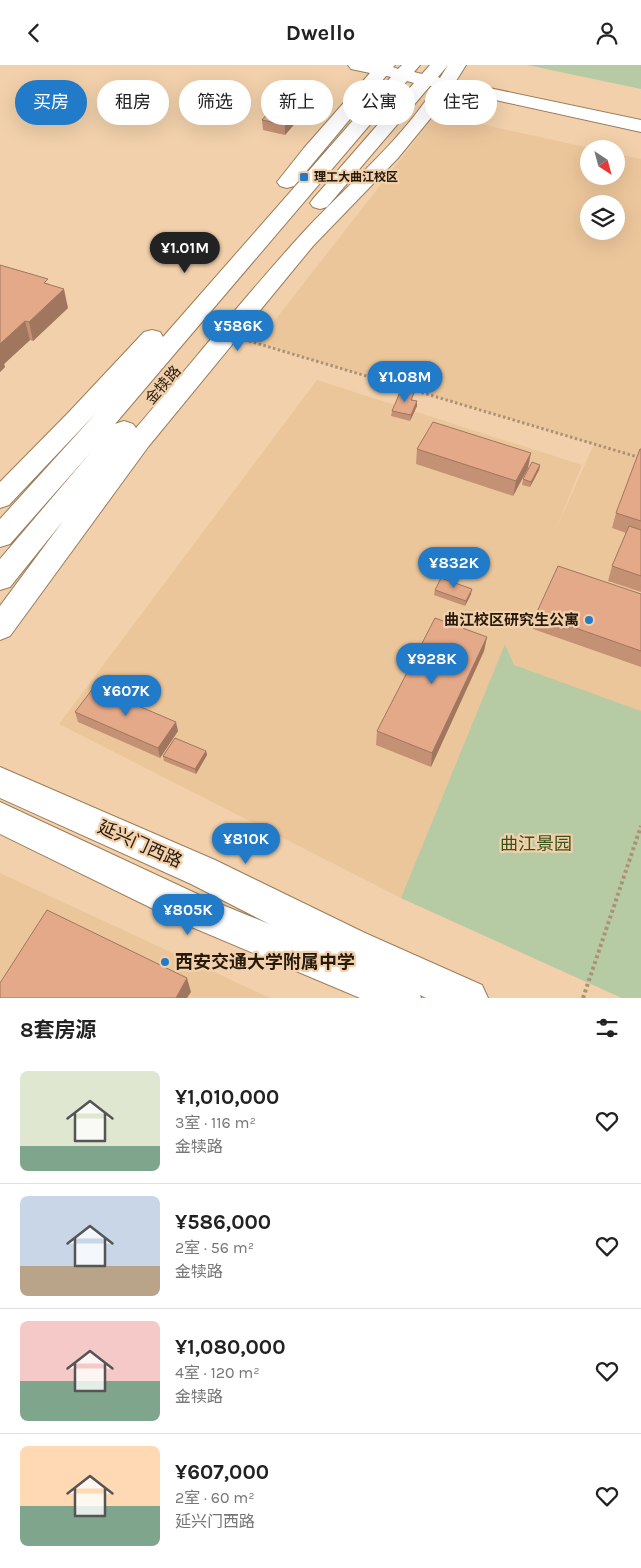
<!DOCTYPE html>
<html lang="zh">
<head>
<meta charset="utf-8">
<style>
	body { margin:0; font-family:Karla,"Noto Sans SC",sans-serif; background:#f6f6f6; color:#222; height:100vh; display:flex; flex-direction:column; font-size:19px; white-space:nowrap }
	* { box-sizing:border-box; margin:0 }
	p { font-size:16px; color:#767676 }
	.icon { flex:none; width:28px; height:28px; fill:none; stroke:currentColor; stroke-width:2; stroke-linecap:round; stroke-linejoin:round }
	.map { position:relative; height:933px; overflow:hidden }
	.sheet { display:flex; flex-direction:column; background:#fff; flex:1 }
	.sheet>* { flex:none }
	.top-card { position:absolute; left:15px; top:15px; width:611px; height:45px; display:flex; gap:10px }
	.needle { width:32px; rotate:144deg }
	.tools { position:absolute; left:580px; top:75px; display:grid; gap:10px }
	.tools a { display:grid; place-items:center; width:45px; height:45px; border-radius:50%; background:#fff; box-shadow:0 5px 20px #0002; font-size:25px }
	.price { position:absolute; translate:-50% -42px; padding:0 11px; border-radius:18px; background:#227bc8; color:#fff; font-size:16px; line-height:32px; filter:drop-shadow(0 1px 2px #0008) }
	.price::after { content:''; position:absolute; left:50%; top:30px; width:15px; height:11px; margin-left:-8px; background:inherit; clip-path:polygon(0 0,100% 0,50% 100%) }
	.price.on { background:#222; color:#fff }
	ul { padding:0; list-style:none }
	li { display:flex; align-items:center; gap:15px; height:125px; padding:0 20px }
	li+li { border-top:1px solid #e0e0e0 }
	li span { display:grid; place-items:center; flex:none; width:140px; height:100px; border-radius:8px; color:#555 }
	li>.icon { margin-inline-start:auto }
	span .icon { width:60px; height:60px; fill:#fffc; stroke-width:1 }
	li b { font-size:21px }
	h2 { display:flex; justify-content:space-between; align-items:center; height:60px; padding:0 20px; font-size:21px }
	.tag { padding:0 18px; border-radius:22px; background:#fff; box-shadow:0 5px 20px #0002; font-size:18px; line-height:45px }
	.tag.on { background:#227bc8; color:#fff }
	header { display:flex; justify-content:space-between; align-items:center; height:65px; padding:0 20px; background:#fff; font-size:22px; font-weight:700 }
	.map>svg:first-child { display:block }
</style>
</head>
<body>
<header><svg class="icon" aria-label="back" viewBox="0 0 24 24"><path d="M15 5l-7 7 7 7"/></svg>Dwello<svg class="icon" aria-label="person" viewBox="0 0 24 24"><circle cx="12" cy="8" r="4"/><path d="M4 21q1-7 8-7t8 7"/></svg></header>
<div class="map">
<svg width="641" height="933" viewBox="0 0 641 933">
	<rect width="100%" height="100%" fill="#f1d0ab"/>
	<path fill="#ecc69b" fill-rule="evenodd" d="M 436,49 L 594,84 L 589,84 L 589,111 L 616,111 L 616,89 L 641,94 L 641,933 L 622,933 L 401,833 L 59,659 L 317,315 L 582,400 L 556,464 L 594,379 L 257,278 ZM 589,139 L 616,139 L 616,166 L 589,166 Z
		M 0,808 L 270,933 L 0,933 Z"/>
	<path fill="#b6caa4" d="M 527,0 L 641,0 L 641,24 Z
		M 505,579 L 514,600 L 641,646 L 641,933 L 622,933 L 401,833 Z"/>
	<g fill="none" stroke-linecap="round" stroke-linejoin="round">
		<g stroke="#9c7d5a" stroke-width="2">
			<path id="secondary" d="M 348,0 L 395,0 L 393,2 L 398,4 L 402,0 L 420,0 L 414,7 L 422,9 L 430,0 L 448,0 L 438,12 L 440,13 L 448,0 L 466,0 L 456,16 L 641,55 L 641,67 L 450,25 L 439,43 L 398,93 L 313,181 L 148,382 L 10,571 L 0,575 L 0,541 L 63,456 L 10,522 L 0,525 L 0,494 L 91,387 L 10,479 L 0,482 L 0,454 L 97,347 L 9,440 L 0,443 L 0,417 L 68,348 L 144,267 L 152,265 L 160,267 L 163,272 L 391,12 L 386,11 L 294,121 L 287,123 L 280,121 L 277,117 L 304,83 L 370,8 L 351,4 ZM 407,16 L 414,18 L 313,134 L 310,138 L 313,142 L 320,144 L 327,142 L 430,21 L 435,22 C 398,80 343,123 298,173 C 242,235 190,300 136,363 L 133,359 L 124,356 L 115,359 Z
				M 0,702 L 215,795 L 365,868 L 482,920 L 488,933 L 426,933 L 420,930 L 421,933 L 360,933 L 182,858 L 0,769 L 0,737 L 208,834 L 269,859 L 191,819 L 0,733 Z"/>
		</g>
		<path stroke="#ac9275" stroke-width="3" stroke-dasharray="2.5 2.5" stroke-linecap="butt" d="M 249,276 L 641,393"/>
		<path stroke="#ac9275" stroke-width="4" stroke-dasharray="3 3" stroke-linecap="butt" d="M 583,933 L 641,761"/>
		<use href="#secondary" fill="#fff" fill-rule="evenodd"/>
	</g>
	<path fill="#c49175" d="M 298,45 L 298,55 L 285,70 L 263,65 L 262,55 Z
		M 0,200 L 49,219 L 68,243 L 33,276 L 30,275 L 4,299 L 5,302 L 0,307 Z
		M 413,333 L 412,335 L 417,341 L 410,356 L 391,351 L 392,346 Z
		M 417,384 L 528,403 L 513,431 L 416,399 Z
		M 641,384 L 641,527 L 608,516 L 612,501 L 626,468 L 612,463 L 616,448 Z
		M 540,400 L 539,405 L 530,422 L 522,420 L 523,414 Z
		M 435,525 L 471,529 L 465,541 L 434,530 Z
		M 641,529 L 641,602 L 533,564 L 536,549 Z
		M 487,572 L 484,586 L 431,702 L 376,680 L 377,666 Z
		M 75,647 L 178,666 L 160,693 L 78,657 Z
		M 206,686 L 207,690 L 196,709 L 164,696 L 163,691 Z"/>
	<path fill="#a0765f" d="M 298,45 L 298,55 L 285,70 L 285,60 Z
		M 64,224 L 68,243 L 33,276 L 29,257 Z
		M 25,256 L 30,275 L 4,299 L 5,302 L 0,307 L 0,279 Z
		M 417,336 L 417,341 L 410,356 L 411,350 Z
		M 531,388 L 528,403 L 513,431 L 516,416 Z
		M 540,400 L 539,405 L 530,422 L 531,417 Z
		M 472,524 L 471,529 L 465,541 L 466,536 Z
		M 487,572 L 484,586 L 431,702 L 432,688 Z
		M 176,657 L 178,666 L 160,693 L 158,683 Z
		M 206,686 L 207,690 L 196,709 L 195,704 Z
		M 187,913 L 191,927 L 187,933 L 176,933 Z"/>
	<path fill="#e4a988" stroke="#a0765f" d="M 289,40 L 298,45 L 285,60 L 262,55 L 273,42 Z
		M 0,200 L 48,214 L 44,218 L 64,224 L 29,257 L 25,256 L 0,279 Z
		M 401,325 L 414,328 L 411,335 L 417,336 L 411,350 L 392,346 Z
		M 433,357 L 531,388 L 516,416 L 417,384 Z
		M 640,384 L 641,384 L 641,456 L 616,448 Z
		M 532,397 L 540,400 L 531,417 L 523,414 Z
		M 629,461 L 641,465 L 641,511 L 612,501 Z
		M 558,501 L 641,529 L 641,586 L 536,549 Z
		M 441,513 L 472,524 L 466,536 L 435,525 Z
		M 435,553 L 487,572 L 432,688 L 377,666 Z
		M 94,622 L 176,657 L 158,683 L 75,647 Z
		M 175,673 L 206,686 L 195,704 L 163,691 Z
		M 47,845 L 187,913 L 176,933 L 0,933 L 0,918 Z"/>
	<g fill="#227bc8" stroke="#f1d0ab" stroke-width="2">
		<rect x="299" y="107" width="10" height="10" rx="2.5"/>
		<circle cx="589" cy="555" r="5"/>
		<circle cx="165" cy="897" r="5"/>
	</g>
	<g text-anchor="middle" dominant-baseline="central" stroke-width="4.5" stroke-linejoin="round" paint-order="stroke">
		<g font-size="12" font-weight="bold" fill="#261a0c" stroke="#f1d0ab" text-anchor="start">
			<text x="314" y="112">理工大曲江校区</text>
		</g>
		<g font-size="15" fill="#261a0c" stroke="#f1d0ab">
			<text transform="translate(163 320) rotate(-49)">金犊路</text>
		</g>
		<g font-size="15" font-weight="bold" fill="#261a0c" stroke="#f1d0ab" text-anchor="end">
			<text x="579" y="555">曲江校区研究生公寓</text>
		</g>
		<g font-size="18" fill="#261a0c" stroke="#f1d0ab">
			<text transform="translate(140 779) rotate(24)">延兴门西路</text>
		</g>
		<g font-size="18" fill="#395217" stroke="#f1d0ab">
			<text x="536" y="779">曲江景园</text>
		</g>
		<g font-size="18" font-weight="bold" fill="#261a0c" stroke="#f1d0ab" text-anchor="start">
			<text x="175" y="897">西安交通大学附属中学</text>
		</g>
	</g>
</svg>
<div class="tools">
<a><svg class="needle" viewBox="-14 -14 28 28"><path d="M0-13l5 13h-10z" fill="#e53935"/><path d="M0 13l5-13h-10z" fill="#767676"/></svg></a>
<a><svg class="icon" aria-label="layers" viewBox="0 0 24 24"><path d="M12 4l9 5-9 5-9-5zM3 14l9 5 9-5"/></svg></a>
</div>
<b class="price on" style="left:185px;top:209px">¥1.01M</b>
<b class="price" style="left:238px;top:287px">¥586K</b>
<b class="price" style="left:405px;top:338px">¥1.08M</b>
<b class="price" style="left:454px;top:524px">¥832K</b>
<b class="price" style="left:432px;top:620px">¥928K</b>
<b class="price" style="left:126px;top:652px">¥607K</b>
<b class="price" style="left:246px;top:800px">¥810K</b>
<b class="price" style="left:188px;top:871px">¥805K</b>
<div class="top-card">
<a class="tag on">买房</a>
<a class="tag">租房</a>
<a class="tag">筛选</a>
<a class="tag">新上</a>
<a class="tag">公寓</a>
<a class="tag">住宅</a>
</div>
</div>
<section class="sheet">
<h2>8套房源<svg class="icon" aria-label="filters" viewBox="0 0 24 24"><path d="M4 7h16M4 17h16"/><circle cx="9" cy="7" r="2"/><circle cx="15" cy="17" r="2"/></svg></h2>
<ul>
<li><span style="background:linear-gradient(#dfe7d0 75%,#7fa58c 0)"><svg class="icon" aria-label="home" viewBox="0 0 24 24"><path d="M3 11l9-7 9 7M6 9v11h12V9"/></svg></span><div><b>¥1,010,000</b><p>3室 · 116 m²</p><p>金犊路</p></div><svg class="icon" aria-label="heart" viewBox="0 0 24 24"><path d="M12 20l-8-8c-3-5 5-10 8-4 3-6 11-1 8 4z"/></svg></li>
<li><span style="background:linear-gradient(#c9d6e8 70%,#b9a48a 0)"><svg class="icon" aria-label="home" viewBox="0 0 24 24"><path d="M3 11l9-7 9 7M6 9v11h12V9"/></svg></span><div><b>¥586,000</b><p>2室 · 56 m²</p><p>金犊路</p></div><svg class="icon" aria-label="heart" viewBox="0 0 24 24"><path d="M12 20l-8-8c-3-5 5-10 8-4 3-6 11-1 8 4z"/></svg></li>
<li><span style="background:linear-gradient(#f6c9c9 60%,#7fa58c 0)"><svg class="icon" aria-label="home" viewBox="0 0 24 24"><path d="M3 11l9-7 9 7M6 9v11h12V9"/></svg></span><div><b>¥1,080,000</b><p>4室 · 120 m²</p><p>金犊路</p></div><svg class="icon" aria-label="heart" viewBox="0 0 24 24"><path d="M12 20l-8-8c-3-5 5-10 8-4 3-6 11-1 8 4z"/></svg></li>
<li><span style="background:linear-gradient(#ffd9b3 60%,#7fa58c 0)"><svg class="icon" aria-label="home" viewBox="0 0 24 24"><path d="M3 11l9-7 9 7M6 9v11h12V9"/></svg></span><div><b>¥607,000</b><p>2室 · 60 m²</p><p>延兴门西路</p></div><svg class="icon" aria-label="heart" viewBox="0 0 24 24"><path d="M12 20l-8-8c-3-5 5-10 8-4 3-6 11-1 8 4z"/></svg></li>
</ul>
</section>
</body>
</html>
